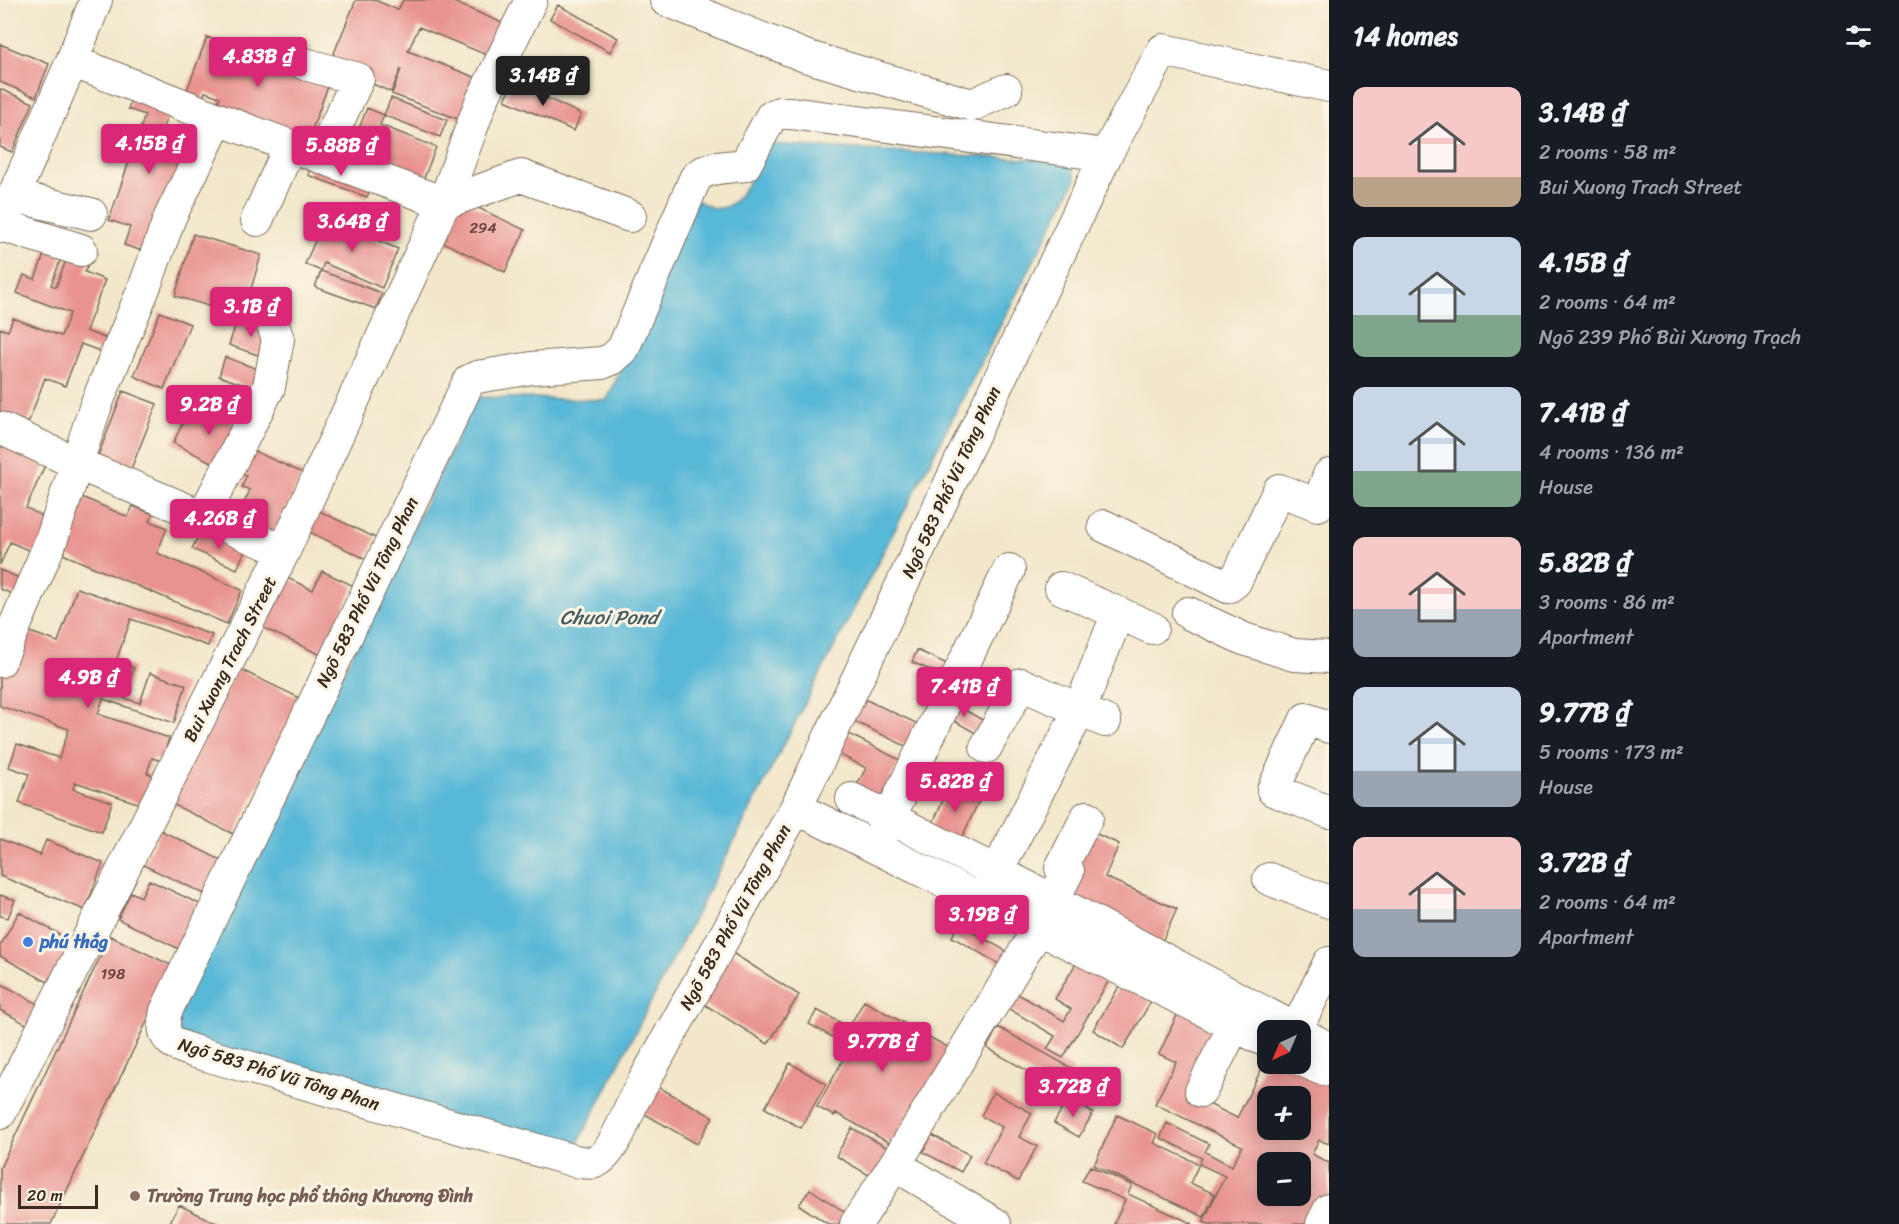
<!DOCTYPE html>
<html lang="en">
<head>
<meta charset="utf-8">
<style>
	body { margin:0; font-family:Sriracha,sans-serif; background:#20242c; color:#f1f3f6; height:100vh; display:flex; flex-direction:column; font-size:22px; white-space:nowrap }
	* { box-sizing:border-box; margin:0 }
	p { font-size:20px; color:#9ea1a6 }
	.icon { flex:none; width:33px; height:33px; fill:none; stroke:currentColor; stroke-width:2; stroke-linecap:round; stroke-linejoin:round }
	.map { position:relative; flex:1; overflow:hidden }
	.details { display:flex; flex-direction:column; background:#171b24; width:570px }
	.details>* { flex:none }
	.needle { width:39px; rotate:224deg }
	.tools { position:absolute; left:1257px; top:1020px; display:grid; gap:12px }
	.tools a { display:grid; place-items:center; width:54px; height:54px; border-radius:12px; background:#171b24; box-shadow:0 3px 15px #0003; font-size:30px }
	.scale { position:absolute; left:18px; bottom:15px; width:80px; box-sizing:border-box; padding-left:6px; border:3px solid #3b2a1e; border-top:0; font-size:16px; line-height:21px; white-space:nowrap; color:#3b2a1e; -webkit-text-stroke:4px #fcf5e5; paint-order:stroke }
	.price { position:absolute; translate:-50% -51px; padding:0 14px; border-radius:6px; background:#db2777; color:#fff; font-size:20px; line-height:39px; filter:drop-shadow(0 2px 3px #0008) }
	.price::after { content:''; position:absolute; left:50%; top:36px; width:18px; height:14px; margin-left:-9px; background:inherit; clip-path:polygon(0 0,100% 0,50% 100%) }
	.price.current { background:#222; color:#fff }
	ul { padding:0; list-style:none }
	li { display:flex; align-items:center; gap:18px; height:150px; padding:0 24px }
	li span { display:grid; place-items:center; flex:none; width:168px; height:120px; border-radius:12px; color:#555 }
	li>.icon { margin-inline-start:auto }
	span .icon { width:72px; height:72px; fill:#fffc; stroke-width:1 }
	li b { font-size:26px }
	h2 { display:flex; justify-content:space-between; align-items:center; height:72px; padding:0 24px; font-size:26px }
	main { display:flex; flex:1; min-height:0 }
	.map>svg:first-child { display:block }
</style>
</head>
<body>
<main>
<div class="map">
<svg width="1329" height="1224" viewBox="0 0 1329 1224">
	<rect width="100%" height="100%" fill="#fcf5e5"/>
	<filter id="ink" filterUnits="userSpaceOnUse"><feTurbulence type="fractalNoise" baseFrequency=".0167" numOctaves="2"/><feDisplacementMap in="SourceGraphic" scale="12" xChannelSelector="R" yChannelSelector="G"/><feConvolveMatrix kernelMatrix="1 2 1 2 8 2 1 2 1" color-interpolation-filters="sRGB"/></filter>
	<filter id="wash" filterUnits="userSpaceOnUse"><feTurbulence type="fractalNoise" baseFrequency=".008" numOctaves="4" result="noise"/><feDisplacementMap in="SourceGraphic" scale="24" xChannelSelector="R" yChannelSelector="G"/><feGaussianBlur stdDeviation="1.35" result="paint"/><feColorMatrix in="noise" values="0 0 0 0 0 0 0 0 0 0 0 0 0 0 0 0 0 1.4 0 .05"/><feComposite in="paint" operator="in"/></filter>
	<g filter="url(#wash)">
		<rect width="100%" height="100%" fill="#f2e7cb"/>
		<path fill="#58b8d7" stroke="#4a717a" stroke-width="1.5" d="M 767,144 L 1062,161 L 1072,167 L 1076,179 L 578,1143 L 572,1150 L 182,1040 L 175,1020 L 477,397 L 607,400 L 697,200 C 702,203 708,207 714,208 C 741,213 757,163 767,144 Z"/>
		<g id="blocks">
			<path fill="#e89390" fill-rule="evenodd" d="M 356,0 L 375,0 L 398,10 L 403,0 L 449,0 L 507,25 L 494,58 L 419,27 L 408,51 L 482,80 L 466,122 L 392,94 L 401,69 L 391,92 L 329,65 Z
				M 558,5 L 618,38 L 610,52 L 550,19 Z
				M 207,37 L 314,77 L 331,78 L 308,140 L 217,105 L 220,97 L 205,92 L 200,104 L 184,98 Z
				M 0,44 L 49,64 L 36,97 L 0,82 Z
				M 513,82 L 581,114 L 574,131 L 505,100 Z
				M 0,89 L 33,103 L 12,152 L 0,147 Z
				M 134,90 L 172,103 L 162,131 L 191,141 L 152,254 L 124,245 L 130,227 L 109,220 L 145,115 L 128,109 Z
				M 391,98 L 447,120 L 440,137 L 384,115 L 380,125 L 436,147 L 421,186 L 348,157 L 367,108 L 384,115 Z
				M 314,157 L 374,180 L 367,197 L 308,175 Z
				M 459,199 L 525,230 L 505,272 L 440,241 Z
				M 325,218 L 398,249 L 382,288 L 324,263 L 321,271 L 305,264 Z
				M 193,234 L 261,255 L 243,316 L 175,296 Z
				M 49,241 L 65,248 L 51,285 L 56,287 L 71,247 L 92,255 L 85,272 L 105,280 L 86,331 L 110,340 L 105,353 L 81,344 L 65,386 L 45,378 L 26,429 L 0,419 L 0,328 L 8,331 L 13,318 L 61,336 L 70,313 L 17,293 L 24,275 L 35,279 Z
				M 321,271 L 382,293 L 376,309 L 315,287 Z
				M 160,312 L 190,324 L 164,389 L 134,376 Z
				M 238,317 L 268,327 L 269,359 L 229,345 Z
				M 225,357 L 268,373 L 261,391 L 219,376 Z
				M 123,391 L 157,404 L 129,474 L 96,461 Z
				M 193,403 L 245,429 L 225,469 L 173,443 Z
				M 0,444 L 45,465 L 26,508 L 54,522 L 39,555 L 10,542 L 0,565 Z
				M 245,447 L 303,473 L 275,533 L 238,516 L 250,490 L 242,487 L 246,476 L 235,471 Z
				M 75,494 L 128,517 L 133,506 L 153,514 L 150,521 L 167,528 L 157,553 L 242,590 L 227,624 L 51,549 Z
				M 313,508 L 376,538 L 366,559 L 303,529 Z
				M 201,530 L 245,551 L 237,569 L 192,549 Z
				M 0,570 L 29,582 L 23,598 L 0,589 Z
				M 322,571 L 354,586 L 321,655 L 257,625 L 281,575 L 313,590 Z
				M 77,588 L 212,635 L 208,646 L 131,619 L 116,661 L 134,668 L 124,698 L 140,703 L 150,673 L 186,685 L 174,723 L 103,699 L 98,714 L 169,738 L 162,761 L 152,758 L 147,773 L 156,776 L 146,806 L 75,782 L 73,789 L 112,802 L 102,832 L 19,803 L 29,774 L 9,767 L 17,744 L 59,758 L 69,729 L 0,706 L 0,675 L 16,627 L 58,642 Z
				M 917,650 L 958,669 L 953,680 L 912,662 Z
				M 237,668 L 300,698 L 235,835 L 172,804 Z
				M 858,696 L 929,729 L 918,752 L 847,718 Z
				M 949,701 L 986,722 L 979,735 L 942,714 Z
				M 841,730 L 900,760 L 878,803 L 854,791 L 866,768 L 831,750 Z
				M 953,778 L 983,792 L 957,848 L 928,834 Z
				M 160,830 L 223,861 L 207,895 L 143,865 Z
				M 1090,831 L 1119,844 L 1105,877 L 1177,909 L 1160,946 L 1059,899 Z
				M 0,839 L 40,855 L 46,840 L 103,863 L 85,910 L 0,876 Z
				M 149,880 L 202,905 L 181,950 L 118,919 L 131,892 L 141,897 Z
				M 0,895 L 15,900 L 8,918 L 0,916 Z
				M 19,912 L 77,944 L 55,986 L 0,956 L 0,946 Z
				M 959,924 L 1013,955 L 1006,968 L 952,937 Z
				M 110,936 L 173,966 L 51,1224 L 0,1224 L 0,1168 Z
				M 731,952 L 799,995 L 768,1044 L 699,1001 Z
				M 1079,958 L 1111,977 L 1063,1058 L 1047,1049 L 1055,1036 L 1004,1006 L 1013,991 L 1064,1021 L 1071,1009 L 1055,999 Z
				M 1123,980 L 1153,998 L 1123,1049 L 1093,1030 Z
				M 0,983 L 38,1004 L 28,1025 L 0,1010 Z
				M 864,1001 L 955,1051 L 900,1149 L 836,1113 L 834,1116 L 817,1107 L 850,1047 L 809,1024 L 817,1010 L 849,1027 Z
				M 1179,1011 L 1223,1032 L 1192,1096 L 1237,1118 L 1268,1056 L 1268,1064 L 1288,1064 L 1329,1084 L 1329,1144 L 1319,1140 L 1312,1154 L 1329,1163 L 1329,1198 L 1317,1224 L 1208,1224 L 1203,1222 L 1225,1176 L 1199,1164 L 1202,1158 L 1160,1138 L 1167,1123 L 1209,1144 L 1205,1152 L 1232,1166 L 1242,1146 L 1155,1104 L 1176,1062 L 1159,1054 ZM 1268,1096 L 1300,1096 L 1300,1130 L 1268,1130 ZM 1268,1162 L 1300,1162 L 1300,1196 L 1268,1196 Z
				M 998,1027 L 1073,1069 L 1061,1090 L 987,1048 Z
				M 790,1063 L 826,1084 L 801,1128 L 765,1108 Z
				M 651,1083 L 713,1117 L 697,1144 L 636,1109 Z
				M 993,1092 L 1032,1113 L 1019,1137 L 1037,1146 L 1018,1181 L 983,1163 L 1002,1127 L 981,1116 Z
				M 1068,1098 L 1093,1113 L 1079,1137 L 1054,1123 Z
				M 1117,1115 L 1158,1134 L 1154,1143 L 1199,1164 L 1190,1183 L 1215,1194 L 1204,1217 L 1094,1165 Z
				M 852,1128 L 895,1152 L 879,1181 L 836,1156 Z
				M 932,1135 L 970,1155 L 961,1172 L 923,1152 Z
				M 1090,1166 L 1132,1185 L 1128,1194 L 1193,1224 L 1114,1224 L 1125,1200 L 1082,1181 Z
				M 810,1189 L 852,1217 L 847,1224 L 828,1224 L 799,1205 Z
				M 179,1205 L 218,1224 L 169,1224 Z"/>
		</g>
	</g>
	<g filter="url(#ink)">
		<use href="#blocks" fill-opacity="0" stroke="#7b6c5b" stroke-width="1.5"/>
		<g fill="none" stroke-linecap="round" stroke-linejoin="round">
			<g stroke="#7b6c5b" stroke-width="34">
				<path id="minor" d="M 666,0 L 805,56 L 972,105 L 1006,90
					M 72,61 L 218,119 L 444,203 L 521,176 L 630,216
					M 305,64 L 358,79 L 321,157
					M 1106,155 L 790,113 L 779,113 L 771,117 L 745,165 C 729,168 706,165 695,179 L 623,349 L 612,359 L 602,363 L 532,368 L 477,377 L 469,381 L 166,1011 C 159,1040 172,1044 196,1052 L 575,1161 C 581,1162 589,1164 595,1162 C 612,1156 626,1117 633,1101 L 796,808 L 1106,155 L 1163,50 L 1329,86
					M 13,196 L 91,214
					M 257,220 L 290,146
					M 1,225 L 81,250
					M 0,227 L 72,61 L 96,0
					M 0,428 L 76,463 L 284,551
					M 203,517 L 269,387 L 278,339 L 273,326
					M 1104,526 L 1228,587 L 1235,582 L 1279,490 L 1318,505 L 1329,475
					M 1061,588 L 1152,628
					M 1188,613 L 1244,639 L 1294,655 L 1329,657
					M 0,661 L 51,541 L 96,405 L 146,283 L 170,217 L 218,119
					M 1329,727 L 1306,719 L 1273,790 L 1329,812
					M 986,747 L 1021,684 L 1105,721
					M 852,799 L 1053,900 L 1297,1030
					M 796,808 L 1268,1042
					M 880,837 L 1009,570
					M 1269,879 L 1329,902
					M 987,891 L 1079,711 L 1118,613
					M 1296,1030 L 1329,963
					M 1300,1033 L 1329,1049
					M 1300,1059 L 1319,1068 L 1329,1070
					M 1201,1091 L 1234,1026
					M 0,1113 L 284,551 L 444,203 L 481,102 L 531,0
					M 895,1165 L 995,1224
					M 856,1224 L 899,1158 L 1039,928 L 1068,871 L 1061,868 L 1087,817
					M 1322,1224 L 1329,1210"/>
			</g>
			<use href="#minor" stroke="#fff" stroke-width="32"/>
		</g>
	</g>
	<circle fill="#3f7fe0" stroke="#fcf5e5" stroke-width="2" cx="28" cy="942" r="6"/>
	<circle fill="#8d6e63" stroke="#fcf5e5" stroke-width="2" cx="135" cy="1196" r="6"/>
	<g text-anchor="middle" dominant-baseline="central" stroke-width="6" stroke-linejoin="round" paint-order="stroke">
		<g font-size="15" fill="#66443a">
			<text x="483" y="228">294</text>
			<text x="113" y="974">198</text>
		</g>
		<g font-size="18" fill="#3b2a1e" stroke="#fcf5e5">
			<text transform="translate(951 482) rotate(-65)">Ngõ 583 Phố Vũ Tông Phan</text>
			<text transform="translate(367 592) rotate(-64)">Ngõ 583 Phố Vũ Tông Phan</text>
			<text transform="translate(230 659) rotate(-63)">Bui Xuong Trach Street</text>
			<text transform="translate(735 917) rotate(-61)">Ngõ 583 Phố Vũ Tông Phan</text>
			<text transform="translate(279 1074) rotate(17)">Ngõ 583 Phố Vũ Tông Phan</text>
		</g>
		<g font-size="18" font-weight="bold" fill="#366cbe" stroke="#fcf5e5" text-anchor="start">
			<text x="40" y="942">phú thắg</text>
		</g>
		<g font-size="18" font-weight="bold" fill="#785e54" stroke="#fcf5e5" text-anchor="start">
			<text x="147" y="1196">Trường Trung học phổ thông Khương Đình</text>
		</g>
		<g font-size="20" font-style="italic" fill="#455c5f" stroke="#fcf5e5">
			<text x="609" y="617">Chuoi Pond</text>
		</g>
	</g>
</svg>
<div class="tools">
<a><svg class="needle" viewBox="-14 -14 28 28"><path d="M0-13l5 13h-10z" fill="#e53935"/><path d="M0 13l5-13h-10z" fill="#9ea1a6"/></svg></a>
<a>+</a>
<a>−</a>
</div>
<div class="scale">20 m</div>
<b class="price" style="left:258px;top:88px">4.83B ₫</b>
<b class="price current" style="left:543px;top:107px">3.14B ₫</b>
<b class="price" style="left:149px;top:175px">4.15B ₫</b>
<b class="price" style="left:341px;top:177px">5.88B ₫</b>
<b class="price" style="left:352px;top:253px">3.64B ₫</b>
<b class="price" style="left:251px;top:338px">3.1B ₫</b>
<b class="price" style="left:209px;top:436px">9.2B ₫</b>
<b class="price" style="left:219px;top:550px">4.26B ₫</b>
<b class="price" style="left:88px;top:709px">4.9B ₫</b>
<b class="price" style="left:964px;top:718px">7.41B ₫</b>
<b class="price" style="left:955px;top:813px">5.82B ₫</b>
<b class="price" style="left:982px;top:946px">3.19B ₫</b>
<b class="price" style="left:882px;top:1073px">9.77B ₫</b>
<b class="price" style="left:1073px;top:1118px">3.72B ₫</b>
</div>
<section class="details">
<h2>14 homes<svg class="icon" aria-label="filters" viewBox="0 0 24 24"><path d="M4 7h16M4 17h16"/><circle cx="9" cy="7" r="2"/><circle cx="15" cy="17" r="2"/></svg></h2>
<ul>
<li><span style="background:linear-gradient(#f6c9c9 75%,#b9a48a 0)"><svg class="icon" aria-label="home" viewBox="0 0 24 24"><path d="M3 11l9-7 9 7M6 9v11h12V9"/></svg></span><div><b>3.14B ₫</b><p>2 rooms · 58 m²</p><p>Bui Xuong Trach Street</p></div></li>
<li><span style="background:linear-gradient(#c9d6e8 65%,#7fa58c 0)"><svg class="icon" aria-label="home" viewBox="0 0 24 24"><path d="M3 11l9-7 9 7M6 9v11h12V9"/></svg></span><div><b>4.15B ₫</b><p>2 rooms · 64 m²</p><p>Ngõ 239 Phố Bùi Xương Trạch</p></div></li>
<li><span style="background:linear-gradient(#c9d6e8 70%,#7fa58c 0)"><svg class="icon" aria-label="home" viewBox="0 0 24 24"><path d="M3 11l9-7 9 7M6 9v11h12V9"/></svg></span><div><b>7.41B ₫</b><p>4 rooms · 136 m²</p><p>House</p></div></li>
<li><span style="background:linear-gradient(#f6c9c9 60%,#9aa5b1 0)"><svg class="icon" aria-label="home" viewBox="0 0 24 24"><path d="M3 11l9-7 9 7M6 9v11h12V9"/></svg></span><div><b>5.82B ₫</b><p>3 rooms · 86 m²</p><p>Apartment</p></div></li>
<li><span style="background:linear-gradient(#c9d6e8 70%,#9aa5b1 0)"><svg class="icon" aria-label="home" viewBox="0 0 24 24"><path d="M3 11l9-7 9 7M6 9v11h12V9"/></svg></span><div><b>9.77B ₫</b><p>5 rooms · 173 m²</p><p>House</p></div></li>
<li><span style="background:linear-gradient(#f6c9c9 60%,#9aa5b1 0)"><svg class="icon" aria-label="home" viewBox="0 0 24 24"><path d="M3 11l9-7 9 7M6 9v11h12V9"/></svg></span><div><b>3.72B ₫</b><p>2 rooms · 64 m²</p><p>Apartment</p></div></li>
</ul>
</section>
</main>
</body>
</html>
